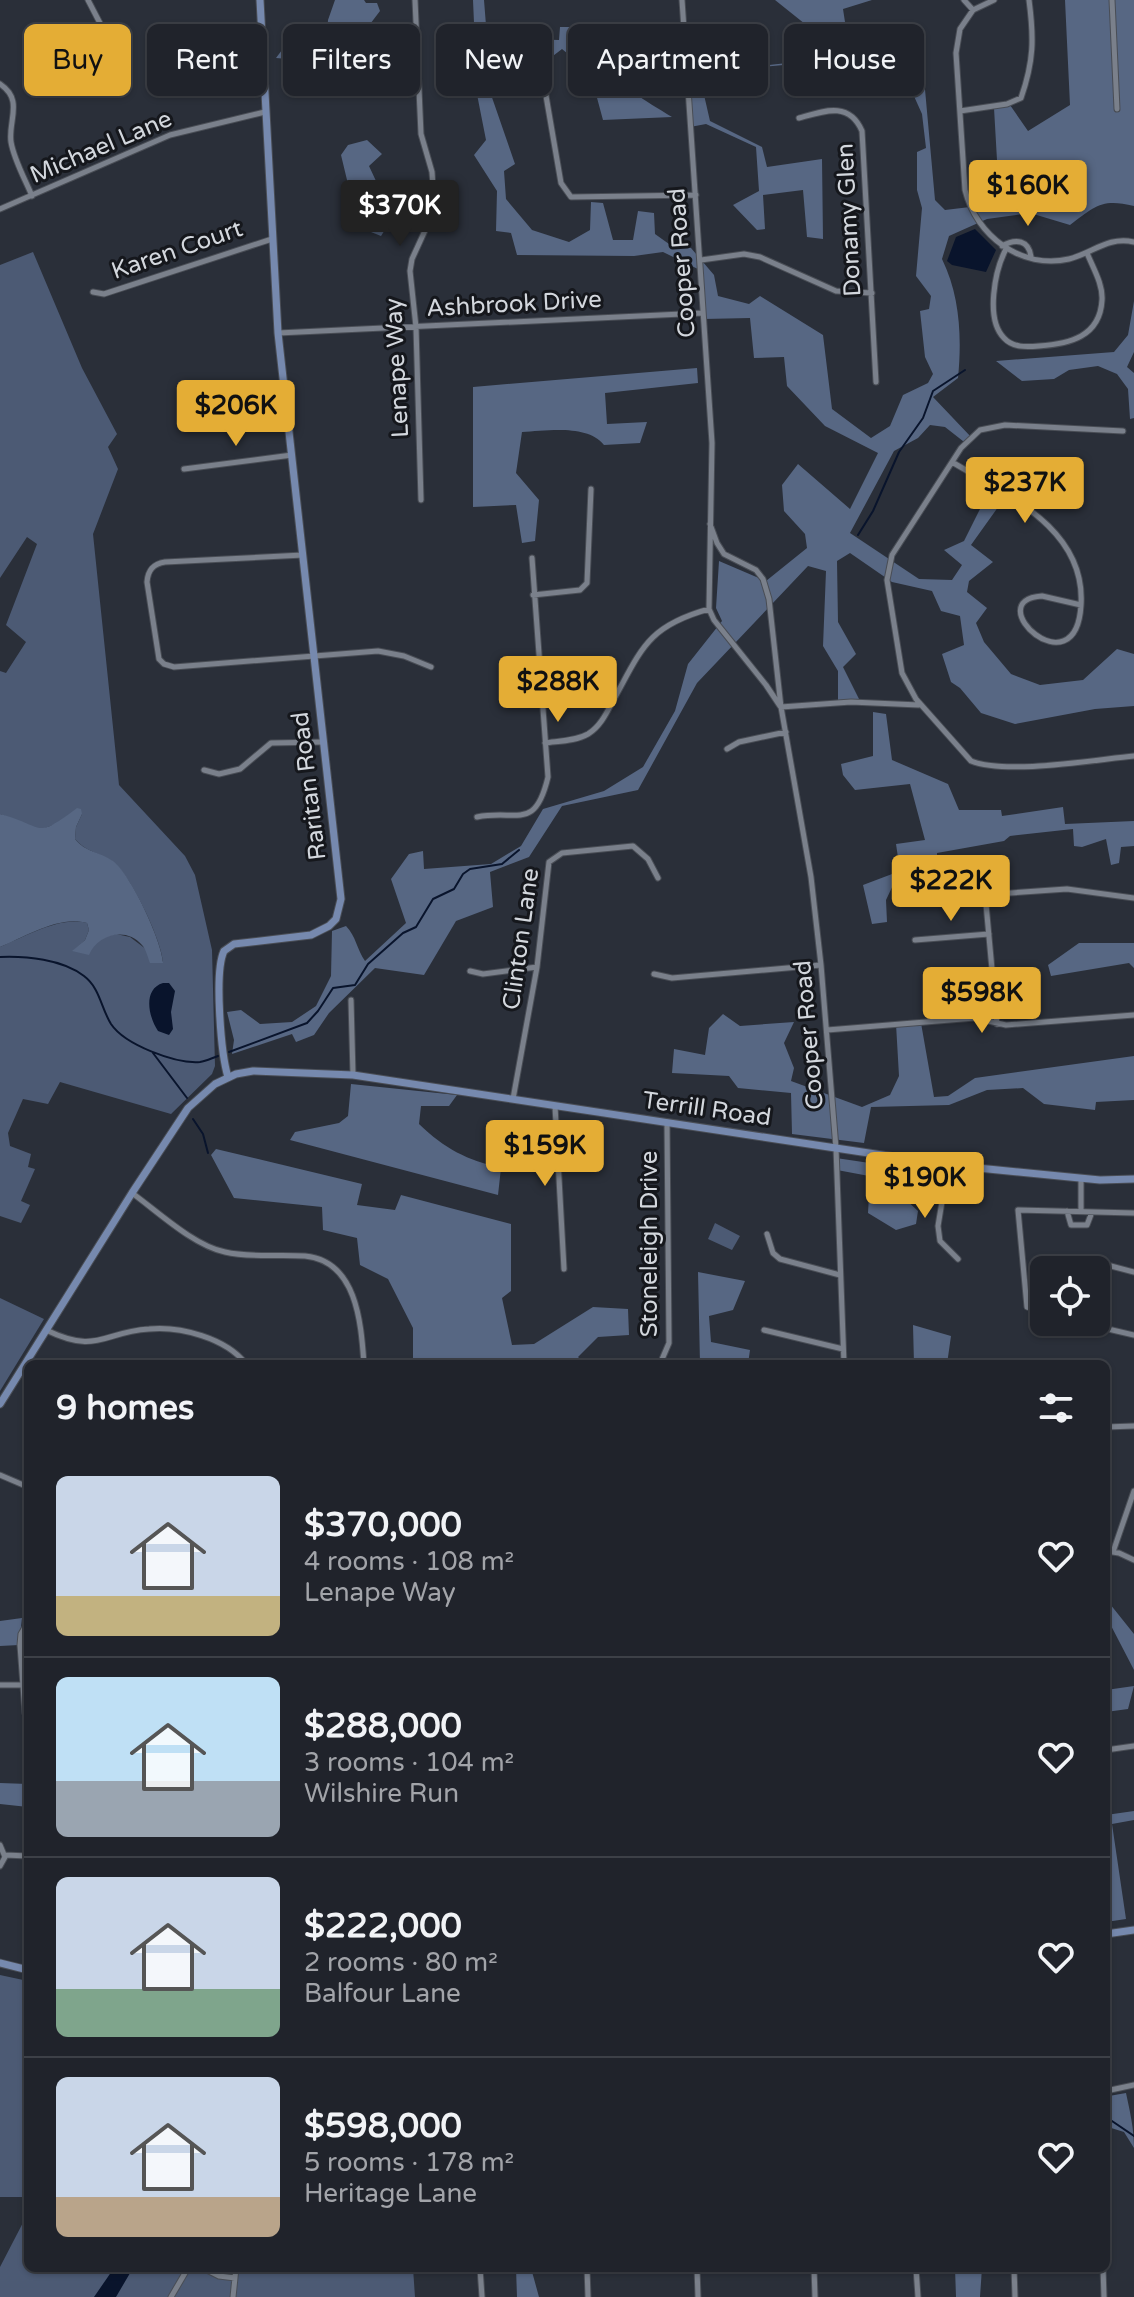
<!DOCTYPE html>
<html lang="en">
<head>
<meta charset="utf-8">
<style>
	body { margin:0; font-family:"Varela Round",sans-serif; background:#282b33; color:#f1f3f6; height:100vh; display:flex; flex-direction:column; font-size:30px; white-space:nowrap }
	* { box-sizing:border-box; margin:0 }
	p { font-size:26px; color:#a2a4a9 }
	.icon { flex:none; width:44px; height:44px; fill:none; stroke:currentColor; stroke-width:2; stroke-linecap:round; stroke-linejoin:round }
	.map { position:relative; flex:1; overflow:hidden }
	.panel { position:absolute; left:24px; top:1360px; width:1086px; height:912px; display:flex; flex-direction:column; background:#20232b; border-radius:12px; box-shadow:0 2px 6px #0004,0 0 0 2px #3d4047 }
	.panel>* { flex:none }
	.guide { position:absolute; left:24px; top:24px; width:1086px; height:72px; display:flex; gap:16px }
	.controls { position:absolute; left:1030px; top:1256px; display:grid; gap:16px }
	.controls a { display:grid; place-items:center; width:80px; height:80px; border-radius:12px; background:#20232b; box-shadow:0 2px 6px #0004,0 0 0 2px #3d4047; font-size:40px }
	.price { position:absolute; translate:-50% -68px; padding:0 18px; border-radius:8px; background:#e4ad35; color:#111; font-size:26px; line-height:52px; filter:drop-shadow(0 2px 4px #0008) }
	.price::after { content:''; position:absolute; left:50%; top:48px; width:24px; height:18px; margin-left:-12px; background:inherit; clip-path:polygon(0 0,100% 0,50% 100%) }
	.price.selected { background:#222; color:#fff }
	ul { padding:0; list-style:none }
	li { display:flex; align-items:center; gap:24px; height:200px; padding:0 32px }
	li+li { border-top:2px solid #3d4047 }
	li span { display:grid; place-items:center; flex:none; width:224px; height:160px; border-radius:12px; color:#555 }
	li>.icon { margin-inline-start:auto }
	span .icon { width:96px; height:96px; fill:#fffc; stroke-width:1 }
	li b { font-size:34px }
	h2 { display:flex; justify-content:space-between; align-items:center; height:96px; padding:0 32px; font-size:34px }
	.tag { padding:0 28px; border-radius:12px; background:#20232b; box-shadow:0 2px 6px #0004,0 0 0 2px #3d4047; font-size:28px; line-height:72px }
	.tag.selected { background:#e4ad35; color:#111 }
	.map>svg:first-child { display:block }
</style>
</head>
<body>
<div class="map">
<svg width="1134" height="2297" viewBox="0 0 1134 2297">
	<rect width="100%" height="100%" fill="#2a2f39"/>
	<path fill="#4c5a74" d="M 33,252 L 82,368 L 117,434 L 108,447 L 118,469 L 93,534 L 119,785 L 185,856 L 195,875 L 212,950 L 215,1066 L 212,1074 L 171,1114 L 60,1082 L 48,1104 L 23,1099 L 8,1133 L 10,1146 L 31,1154 L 28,1167 L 35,1169 L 21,1201 L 30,1205 L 21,1223 L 0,1216 L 0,947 C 25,937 59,916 87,923 L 89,930 L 85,940 L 73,951 L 92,946 L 104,937 L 116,934 L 130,937 L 163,962 C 162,941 130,873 112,861 C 99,853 85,851 75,839 L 76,827 L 82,814 L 40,830 L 0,814 L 0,671 L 6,673 L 26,642 L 6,625 L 37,544 L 27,537 L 0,578 L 0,265 Z
		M 715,1223 L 740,1236 L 732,1250 L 708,1239 Z
		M 0,1298 L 44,1319 L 0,1391 Z
		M 0,1975 L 28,1981 L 28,2197 L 0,2197 Z
		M 28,2213 L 28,2268 L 413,2268 L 415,2297 L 0,2297 L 0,2267 Z"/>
	<path fill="#576783" d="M 335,0 L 364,0 L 366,3 L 377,3 L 380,11 L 364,32 L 365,39 L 372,43 L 377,58 L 346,57 L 345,41 L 327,35 L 328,20 Z
		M 473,0 L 484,0 L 487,38 L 559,40 L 560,27 L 575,27 L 587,39 L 615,46 C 611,86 644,99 672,117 L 603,120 L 590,72 L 562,49 L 549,59 L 510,52 L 487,83 L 515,164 L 504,171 L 506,199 L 532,230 L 569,242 L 590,230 L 591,202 L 603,203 L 613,240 L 633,240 L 638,211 L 654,213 L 655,234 L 669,244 L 691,248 L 714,275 L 718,296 L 749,304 L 760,296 L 823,335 L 832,409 L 871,438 L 890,426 L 903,395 L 928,383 L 933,374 L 925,357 L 920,311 L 929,309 L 931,296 L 916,276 L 922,208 L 917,190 L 917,152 L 926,148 L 922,114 L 896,56 L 864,48 L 852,62 L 837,60 L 699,73 L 710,121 L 762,147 L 767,167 L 822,159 L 823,239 L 807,237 L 803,190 L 763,195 L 765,229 L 757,230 L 733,205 L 759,191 L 756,147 L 706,124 L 690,127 L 686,74 L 833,58 L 833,32 L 805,24 L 775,0 L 872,0 L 843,9 L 847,35 L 898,37 L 920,34 L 935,200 L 945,210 L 970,207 L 988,196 L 999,195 L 994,108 L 1010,105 L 1028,131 L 1070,105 L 1065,0 L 1134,0 L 1134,206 C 1102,198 1095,206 1070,225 L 1030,213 L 987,219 L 949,236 L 942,259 C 960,296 962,337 958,378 L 933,397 L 972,438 L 968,445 L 945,427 L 930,425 L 918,438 L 894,451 L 850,533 L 919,579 L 952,580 L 962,565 L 944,550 L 964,541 L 981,507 L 1017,463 L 1021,475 L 971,545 L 993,562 L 969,581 L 967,592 L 987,608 L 976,623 L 984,642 L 1011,674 L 1040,685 L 1083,680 L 1117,649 L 1134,654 L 1134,706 L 1095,709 L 1015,724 L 981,713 L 960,688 L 951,682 L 942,654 L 964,645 L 960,616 L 941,611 L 932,591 L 892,582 L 850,553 L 837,561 L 838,622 L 856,654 L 843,667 L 861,703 L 838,702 L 838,671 L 823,646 L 826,571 L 808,566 L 697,683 L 638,790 L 562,806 L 529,857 L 490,872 L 493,907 L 456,921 L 424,975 L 375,968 L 329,1013 L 314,1035 L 296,1042 L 292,1034 L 232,1054 L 234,1040 L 227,1012 L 241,1010 L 260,1024 L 292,1022 L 316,1006 L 331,976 L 332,931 L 346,926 C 356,936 357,950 365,961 L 406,923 L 391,879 L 409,854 L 423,851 L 424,869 L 491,864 L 521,846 L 543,809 L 604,791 L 643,767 L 675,711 L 688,664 L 722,621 L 716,608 L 719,561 L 766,581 L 807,548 L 805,534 L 784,511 L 782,485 L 798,464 L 850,509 L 878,453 L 825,426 L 787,386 L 784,357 L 754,358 L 750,318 L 704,319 L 702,271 L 663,252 L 634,256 L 517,255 L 511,233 L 496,231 L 497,191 L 474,155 L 486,140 L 473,74 L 475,46 Z
		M 319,43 L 331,45 L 330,56 L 313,61 L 276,58 L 282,50 Z
		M 367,140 L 382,154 L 369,166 L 376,181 L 391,187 L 383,202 L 390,222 L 381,236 L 361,228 L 360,215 L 365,207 L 353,205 L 341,155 L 348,145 Z
		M 1134,301 L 1134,352 L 1127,367 L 1134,373 L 1134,418 L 1130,419 L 1128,389 L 1117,374 L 1098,366 L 1069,370 L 1054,379 L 1022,381 L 996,361 L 1114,352 L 1128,335 Z
		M 697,368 L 698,383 L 605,393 L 607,424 L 647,422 L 640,443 L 604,445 C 587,424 547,431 522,432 L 516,473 L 539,500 L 535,541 L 522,543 L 516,505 L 473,507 L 473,387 Z
		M 873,712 L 886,714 L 892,760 L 948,784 L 959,810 L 1001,810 L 1002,816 L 1063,807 L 1065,824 L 1134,821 L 1134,846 L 1121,847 L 1119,863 L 1111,865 L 1106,839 L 1082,847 L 1074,846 L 1073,829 L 1010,836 L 1004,841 L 937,853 L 937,876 L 895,881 L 886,900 L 887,922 L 872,924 L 863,885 L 900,871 L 896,844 L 925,840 L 910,784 L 855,790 L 843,775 L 841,764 L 873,756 Z
		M 77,808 L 81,809 L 82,814 L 76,827 L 75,839 C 85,852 100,852 113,861 C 130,873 162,941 163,963 L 150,963 C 148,958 146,949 142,945 C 126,926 97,935 89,955 L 72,951 L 85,940 L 89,930 L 87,923 C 59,915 25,937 0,947 L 0,814 C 46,826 33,841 77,808 Z
		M 1079,943 L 1134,943 L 1134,968 L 1129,963 L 1051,976 L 1048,965 Z
		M 723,1014 L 740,1026 L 794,1022 L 784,1043 L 794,1068 L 791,1081 L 862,1107 L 890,1095 L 899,1076 L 896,1024 L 921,1023 L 934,1097 L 948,1096 L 975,1078 L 1134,1056 L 1134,1100 L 1096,1102 L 1095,1110 L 1044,1104 L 1023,1088 L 987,1090 L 949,1105 L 871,1107 L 864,1143 L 792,1134 L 791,1093 L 738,1088 L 729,1076 L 672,1073 L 674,1049 L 705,1055 L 709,1028 Z
		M 351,1084 L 457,1095 L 449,1106 L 421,1106 L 419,1124 C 445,1149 467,1160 501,1168 L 498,1195 L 290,1140 L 295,1132 L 339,1123 L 348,1116 Z
		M 216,1149 L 362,1184 L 357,1205 L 395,1210 L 401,1195 L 511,1224 L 511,1291 L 502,1298 L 512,1345 L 534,1344 L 593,1307 L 628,1309 L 629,1335 L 598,1337 L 578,1357 L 585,1364 L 413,1364 L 413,1328 L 388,1279 L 360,1265 L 357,1238 L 323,1230 L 322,1207 L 234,1198 L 211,1155 Z
		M 836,1158 L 930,1172 L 930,1179 L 904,1177 L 901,1195 L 918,1211 L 916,1224 L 896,1230 L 868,1213 L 869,1196 L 884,1197 L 885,1179 L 837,1170 Z
		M 698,1272 L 745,1281 L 733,1310 L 709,1316 L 711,1342 L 750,1350 L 748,1364 L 700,1364 Z
		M 913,1325 L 951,1336 L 947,1364 L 914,1364 Z
		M 1106,1599 L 1134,1634 L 1134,1670 L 1106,1616 Z
		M 22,1618 L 19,1645 L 0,1646 L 0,1621 Z
		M 1134,1686 L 1128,1709 L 1106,1712 L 1106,1690 Z
		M 0,1783 L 28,1784 L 28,1807 L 0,1804 Z
		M 1134,1811 L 1134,1820 L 1112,1824 L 1126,1919 L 1106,1922 L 1106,1815 Z
		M 1126,2093 C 1130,2112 1134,2128 1134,2148 L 1124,2132 L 1108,2127 L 1109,2096 Z
		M 516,2268 L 531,2268 L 539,2297 L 517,2297 Z
		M 955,2268 L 982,2268 L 980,2297 L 956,2297 Z"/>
	<path fill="#09142c" d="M 975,229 L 996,250 L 986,272 L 952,265 L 947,261 L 956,237 Z
		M 163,983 L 169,983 L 175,991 L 171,1012 L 173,1029 L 169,1035 L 158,1031 C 148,1016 143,989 163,983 Z
		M 114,2268 L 133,2268 L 116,2297 L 94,2297 Z"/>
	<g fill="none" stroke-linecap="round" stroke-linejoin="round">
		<path stroke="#09142c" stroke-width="2" d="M 858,535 L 873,511 L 899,452 L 923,418 L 933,391 L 965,370
			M 0,957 C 26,956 62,959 84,976 C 100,988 101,1008 111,1024 C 125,1045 176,1064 200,1062 C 206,1061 212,1058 218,1056
			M 229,1052 L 307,1023 L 318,1011 L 333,988 L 355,985 L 368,964 L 403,933 L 416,927 L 433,899 L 454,889 L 463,874 L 470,869 L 502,864 L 519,850
			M 153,1053 L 187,1098
			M 193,1119 L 203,1134 L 208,1153
			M 1106,2117 L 1134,2136"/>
		<g stroke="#494d55" stroke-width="7">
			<path id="street" d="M 88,0 L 102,27 L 113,39
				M 415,0 L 421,134 L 432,172 L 434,201 L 428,224 L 412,259 L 410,271 L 416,327 L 421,500
				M 682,0 L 712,443 L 709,609 L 714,620 L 766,685 L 780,706
				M 964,0 L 973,10
				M 994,0 L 973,10 L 960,29 L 956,53 L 965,190 C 976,236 1022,270 1069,259 C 1093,253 1108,236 1134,242
				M 1112,0 L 1117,109
				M 0,84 C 24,100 8,120 11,142 C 14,160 25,179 32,196
				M 545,90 L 561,183 L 571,197 L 696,195
				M 960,111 L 1007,104 L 1021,98 C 1034,61 1034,38 1029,0
				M 799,118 C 824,111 849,101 862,131 L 876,382
				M 0,209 L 170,135 L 265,112
				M 1002,246 C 1016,238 1029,240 1031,257
				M 1006,249 C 995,270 985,319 1004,338 C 1013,348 1027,347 1039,346 C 1069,344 1100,337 1102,300 C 1103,284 1093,268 1087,253
				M 701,260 L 744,254 L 760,257 L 836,291 L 872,293
				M 93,292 L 104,294 L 272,239
				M 278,333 L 703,313
				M 1123,431 L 1005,425 L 980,430 L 961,448 L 892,555 L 887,580 L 902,673 L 916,699 L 971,761 C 1007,775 1093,760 1134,756
				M 952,462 C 1007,495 1086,529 1081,605
				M 184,469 L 292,455
				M 710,524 L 717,543 L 724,554 L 756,570 L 763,579 L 769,599 L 781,707 L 811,877 L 821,965 L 836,1148 L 844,1364
				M 303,555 L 165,562 C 153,564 148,570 147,582 L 159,659 L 164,664 L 174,667 L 378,651 L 404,656 L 431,667
				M 533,595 L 580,590 L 587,583 L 591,489
				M 1042,596 L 1081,605 C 1076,692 978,600 1042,596 Z
				M 781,707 L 851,702 L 919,705
				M 545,743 C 559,741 576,741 588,734 C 601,726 607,712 614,699 C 642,648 648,626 709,609
				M 727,749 L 739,742 L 786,732
				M 204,770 L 219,774 L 240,769 L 271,743 L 323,742
				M 477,817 C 517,809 535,832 548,777 L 532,558
				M 915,940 L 989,934
				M 470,971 L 483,974 L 537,967
				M 654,974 L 672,978 L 821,965
				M 351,1000 L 353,1075
				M 997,1024 L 986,904 L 996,894 L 1067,889 L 1134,898
				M 827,1030 L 975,1018 L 1006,1025 L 1134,1015
				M 513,1099 L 537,967 L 549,862 L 562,853 L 633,846 L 648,859 L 658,878
				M 555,1106 L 564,1269
				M 948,1165 L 938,1226 L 940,1241 L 958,1259
				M 1081,1178 L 1081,1211
				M 132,1193 C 157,1211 194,1246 225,1252 C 250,1258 279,1254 305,1256 C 357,1261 361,1323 364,1364
				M 1067,1211 L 1071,1225 L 1087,1225 L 1092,1212
				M 767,1234 L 773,1253 L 780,1259 L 840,1275
				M 1107,1265 L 1134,1272
				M 1044,1312 L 1027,1307 L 1018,1210 L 1134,1213
				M 1078,1322 L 1134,1335
				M 46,1330 C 98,1355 102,1332 149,1329 C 180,1326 226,1338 246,1364
				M 764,1330 L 843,1349
				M 660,1364 L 669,1343 L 667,1123
				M 1106,1427 L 1134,1426
				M 0,1475 L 28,1487
				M 1106,1551 L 1119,1553 L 1134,1560
				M 1113,1552 L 1134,1491
				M 28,1622 L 21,1634 L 20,1645 L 25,1713 L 28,1725
				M 0,1685 L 22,1685
				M 1106,1750 L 1134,1746
				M 0,1845 L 5,1857 L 0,1866
				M 5,1855 L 28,1856
				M 1106,2091 L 1134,2085
				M 203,2268 L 219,2276 L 235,2278
				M 480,2268 L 482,2297
				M 587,2268 L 588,2297
				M 697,2268 L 698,2297
				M 814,2268 L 815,2297
				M 916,2268 L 918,2297
				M 1014,2268 L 1015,2297
				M 1103,2268 L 1104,2297
				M 171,2297 L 188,2268
				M 233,2297 L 236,2268"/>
		</g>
		<g stroke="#494d55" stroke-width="9">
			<path id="secondary" d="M 228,1077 C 221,1054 214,972 224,951 L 234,944 L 311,935 L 329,926 L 336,919 L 341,899 L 278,333 L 260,0
				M 0,1404 L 132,1193 L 188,1108 L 215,1084 L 236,1074 L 253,1071 L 353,1075 L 948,1165 L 1100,1180 L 1134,1179
				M 1106,1934 L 1134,1930
				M 0,1963 L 28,1970"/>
		</g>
		<use href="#street" stroke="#7a808b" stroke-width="5"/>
		<use href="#secondary" stroke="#7689ae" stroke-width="7"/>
	</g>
	<g text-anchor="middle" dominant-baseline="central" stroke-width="6" stroke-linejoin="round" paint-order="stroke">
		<g font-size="24" fill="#d3d7dd" stroke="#15171c">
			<text transform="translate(101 147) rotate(-23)">Michael Lane</text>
			<text transform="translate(849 220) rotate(-93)">Donamy Glen</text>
			<text transform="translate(177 250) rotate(-19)">Karen Court</text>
			<text transform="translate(682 263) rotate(-94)">Cooper Road</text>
			<text transform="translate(514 304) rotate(-3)">Ashbrook Drive</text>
			<text transform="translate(397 368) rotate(-93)">Lenape Way</text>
			<text transform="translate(309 786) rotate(-97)">Raritan Road</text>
			<text transform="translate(521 939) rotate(-82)">Clinton Lane</text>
			<text transform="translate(809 1035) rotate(-95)">Cooper Road</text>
			<text transform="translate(707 1109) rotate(8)">Terrill Road</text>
			<text transform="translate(649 1244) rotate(-90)">Stoneleigh Drive</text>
		</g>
	</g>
</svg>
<div class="controls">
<a><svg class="icon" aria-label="locate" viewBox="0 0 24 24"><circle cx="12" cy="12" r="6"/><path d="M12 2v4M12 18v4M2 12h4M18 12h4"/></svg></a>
</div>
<b class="price" style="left:1028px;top:228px">$160K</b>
<b class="price selected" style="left:400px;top:248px">$370K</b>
<b class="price" style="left:236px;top:448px">$206K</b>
<b class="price" style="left:1025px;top:525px">$237K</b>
<b class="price" style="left:558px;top:724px">$288K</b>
<b class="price" style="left:951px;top:923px">$222K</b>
<b class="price" style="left:982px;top:1035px">$598K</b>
<b class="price" style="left:545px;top:1188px">$159K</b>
<b class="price" style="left:925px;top:1220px">$190K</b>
<div class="guide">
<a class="tag selected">Buy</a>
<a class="tag">Rent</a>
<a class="tag">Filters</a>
<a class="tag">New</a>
<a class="tag">Apartment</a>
<a class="tag">House</a>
</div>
<section class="panel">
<h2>9 homes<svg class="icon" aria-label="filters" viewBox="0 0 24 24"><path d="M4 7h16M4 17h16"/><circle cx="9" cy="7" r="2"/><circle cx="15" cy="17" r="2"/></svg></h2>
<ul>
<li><span style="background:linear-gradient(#c9d6e8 75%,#c2b280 0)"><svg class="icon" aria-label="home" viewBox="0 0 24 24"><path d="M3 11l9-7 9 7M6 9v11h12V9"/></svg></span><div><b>$370,000</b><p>4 rooms · 108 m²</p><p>Lenape Way</p></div><svg class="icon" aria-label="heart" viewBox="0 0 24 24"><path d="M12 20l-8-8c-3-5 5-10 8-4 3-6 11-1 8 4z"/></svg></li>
<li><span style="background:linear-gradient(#bfe0f5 65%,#9aa5b1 0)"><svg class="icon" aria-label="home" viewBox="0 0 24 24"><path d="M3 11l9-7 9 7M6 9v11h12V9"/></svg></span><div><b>$288,000</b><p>3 rooms · 104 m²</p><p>Wilshire Run</p></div><svg class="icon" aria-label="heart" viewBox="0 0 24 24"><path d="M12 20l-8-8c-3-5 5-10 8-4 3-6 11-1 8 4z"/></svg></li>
<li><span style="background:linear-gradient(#c9d6e8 70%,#7fa58c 0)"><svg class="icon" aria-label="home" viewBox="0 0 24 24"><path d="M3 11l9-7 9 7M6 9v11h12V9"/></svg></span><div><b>$222,000</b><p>2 rooms · 80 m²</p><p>Balfour Lane</p></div><svg class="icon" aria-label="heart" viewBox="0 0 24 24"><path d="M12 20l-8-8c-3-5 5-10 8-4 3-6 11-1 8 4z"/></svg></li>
<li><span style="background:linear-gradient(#c9d6e8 75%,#b9a48a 0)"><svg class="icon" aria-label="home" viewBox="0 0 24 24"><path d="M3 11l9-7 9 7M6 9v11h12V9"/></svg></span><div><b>$598,000</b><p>5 rooms · 178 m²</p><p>Heritage Lane</p></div><svg class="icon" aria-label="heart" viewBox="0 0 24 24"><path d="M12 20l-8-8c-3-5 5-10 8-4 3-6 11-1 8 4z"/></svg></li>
</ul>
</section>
</div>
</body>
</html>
